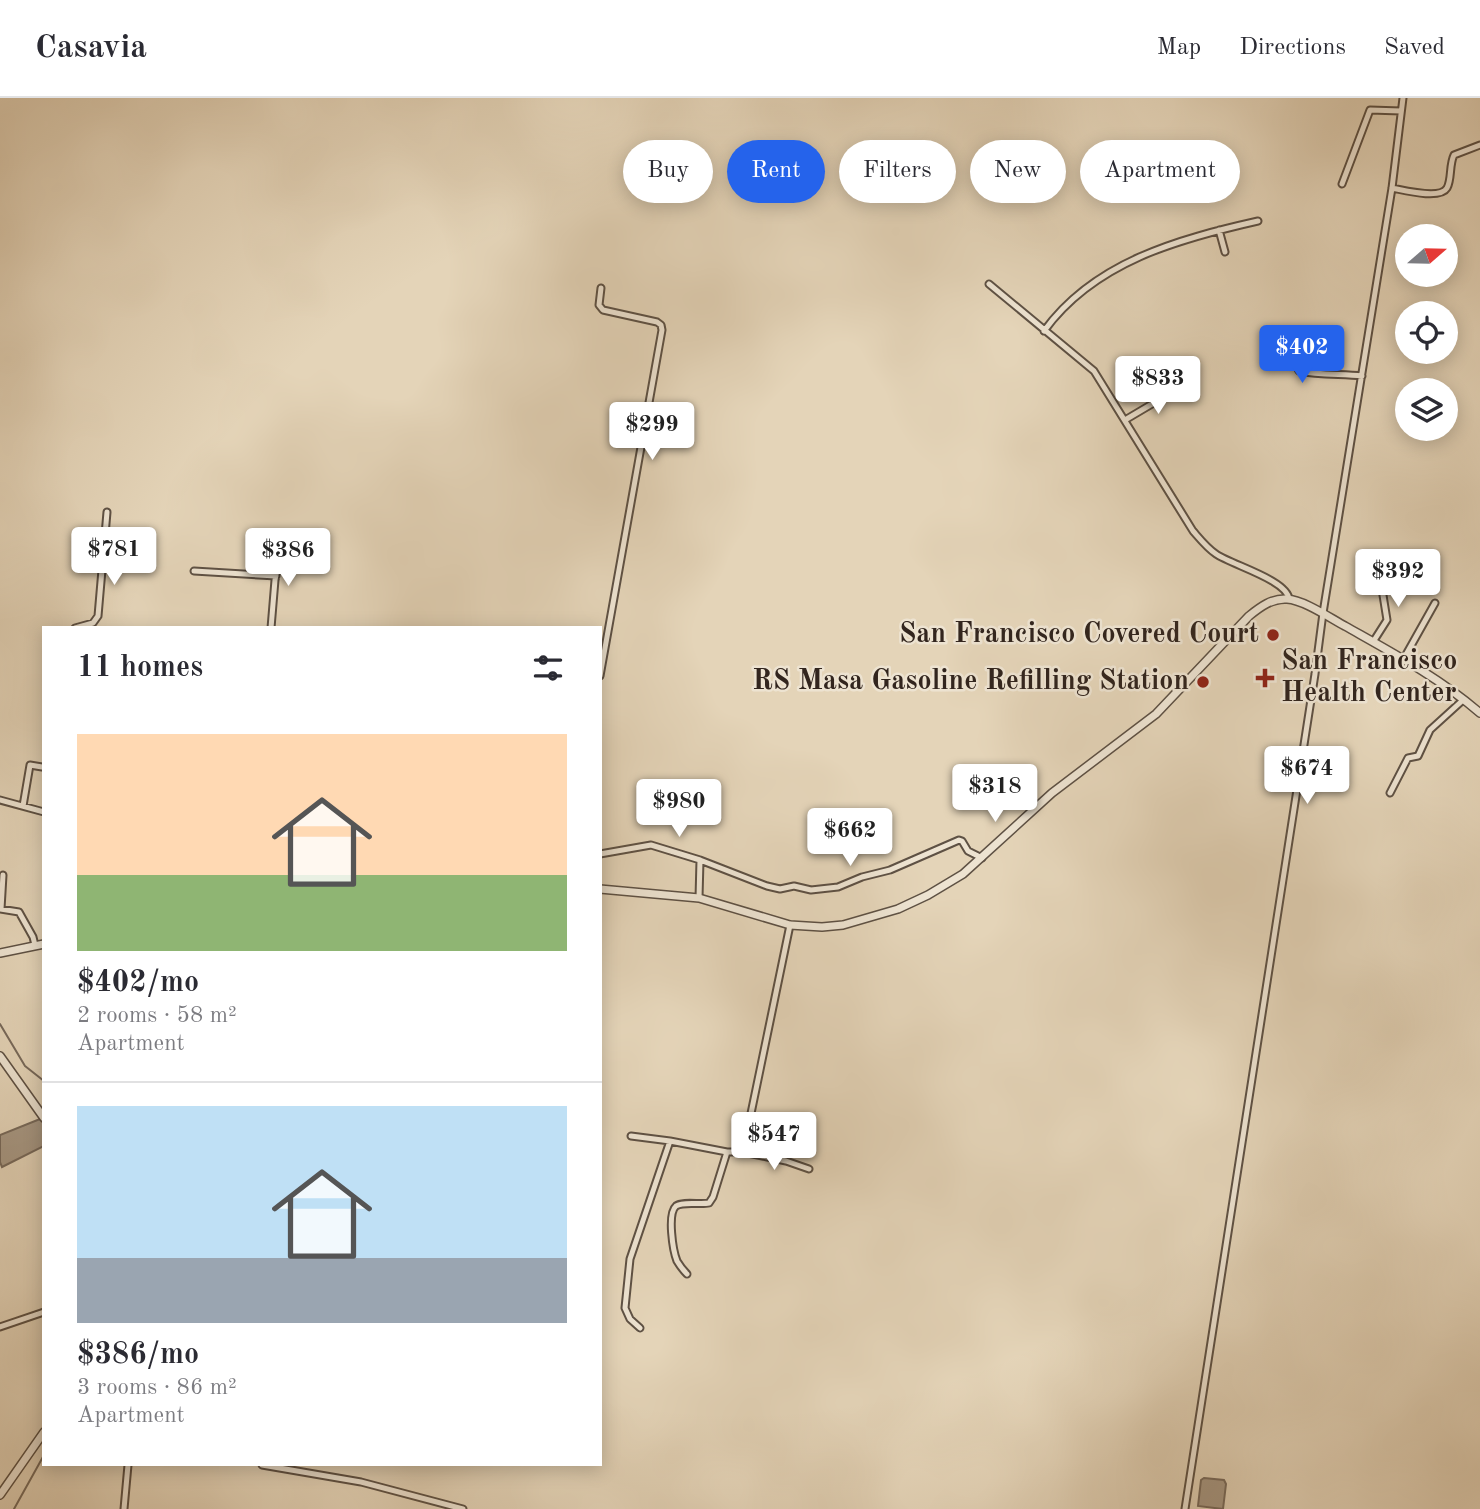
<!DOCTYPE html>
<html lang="en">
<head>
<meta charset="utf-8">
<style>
	body { margin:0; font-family:"Old Standard TT",serif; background:#f2f2f3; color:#2b2b33; height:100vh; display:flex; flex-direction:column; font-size:26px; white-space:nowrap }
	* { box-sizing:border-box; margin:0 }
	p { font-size:23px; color:#7c7c81 }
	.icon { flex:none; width:38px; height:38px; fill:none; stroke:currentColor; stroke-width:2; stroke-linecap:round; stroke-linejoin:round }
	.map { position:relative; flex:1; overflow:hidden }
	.sheet { position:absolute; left:42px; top:528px; width:560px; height:840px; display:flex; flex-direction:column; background:#fff; border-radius:0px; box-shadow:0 4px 18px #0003 }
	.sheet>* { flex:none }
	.banner { position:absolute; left:623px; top:42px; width:665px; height:63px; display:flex; gap:14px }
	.needle { width:46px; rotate:70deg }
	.controls { position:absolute; left:1395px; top:126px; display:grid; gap:14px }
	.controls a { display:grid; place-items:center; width:63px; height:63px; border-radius:50%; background:#fff; box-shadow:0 4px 18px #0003; font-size:35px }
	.price { position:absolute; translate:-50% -60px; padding:0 16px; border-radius:7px; background:#fff; color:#222; font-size:23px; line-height:46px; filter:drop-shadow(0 2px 4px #0008) }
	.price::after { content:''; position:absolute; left:50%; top:42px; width:21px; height:16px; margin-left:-10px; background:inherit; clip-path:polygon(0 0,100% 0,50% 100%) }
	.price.on { background:#2563eb; color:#fff }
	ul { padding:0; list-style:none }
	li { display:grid; align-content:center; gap:14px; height:371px; padding:0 35px }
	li+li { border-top:2px solid #e1e1e2 }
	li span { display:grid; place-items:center; height:217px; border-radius:0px; color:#555 }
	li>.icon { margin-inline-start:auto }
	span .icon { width:126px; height:126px; fill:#fffc; stroke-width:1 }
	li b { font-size:30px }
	h2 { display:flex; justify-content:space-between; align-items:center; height:84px; padding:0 35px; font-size:30px }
	.chip { padding:0 24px; border-radius:32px; background:#fff; box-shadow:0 4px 18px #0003; font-size:24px; line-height:63px }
	.chip.on { background:#2563eb; color:#fff }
	header { display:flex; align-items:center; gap:42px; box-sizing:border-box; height:98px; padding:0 35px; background:#fff; border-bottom:2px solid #e1e1e2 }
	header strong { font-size:33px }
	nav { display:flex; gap:38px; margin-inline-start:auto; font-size:24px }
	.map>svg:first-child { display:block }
</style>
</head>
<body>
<header>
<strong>Casavia</strong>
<nav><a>Map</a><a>Directions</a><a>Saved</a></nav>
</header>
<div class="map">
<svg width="1480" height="1411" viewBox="0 0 1480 1411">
	<rect width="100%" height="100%" fill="#e4d4b8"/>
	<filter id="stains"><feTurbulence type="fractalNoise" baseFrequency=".00286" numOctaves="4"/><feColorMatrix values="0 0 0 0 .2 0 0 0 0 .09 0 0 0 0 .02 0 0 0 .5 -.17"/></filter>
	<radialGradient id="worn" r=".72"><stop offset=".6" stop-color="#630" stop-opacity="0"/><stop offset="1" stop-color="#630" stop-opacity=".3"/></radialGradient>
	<path fill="#a79884" stroke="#786a5b" stroke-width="2" d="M 40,1021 L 44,1026 L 44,1048 L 2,1069 L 0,1064 L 0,1037 Z
		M 1204,1380 L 1224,1382 L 1226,1386 L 1223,1411 L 1198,1408 L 1201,1382 Z"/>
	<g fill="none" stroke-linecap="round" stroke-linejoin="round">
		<path stroke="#786a5b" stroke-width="2" d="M 0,926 L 25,968 L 44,983
			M 14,1411 L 44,1357"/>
		<g stroke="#5e5144" stroke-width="9">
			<path id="minor" d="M 1342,86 L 1370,12 L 1401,13
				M 1392,90 C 1403,92 1440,102 1447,90 C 1452,81 1449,67 1454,57 L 1480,47
				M 1219,132 L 1225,154
				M 989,186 L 1094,273 L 1193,433 C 1200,441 1207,450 1216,456 C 1232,467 1287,482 1289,501
				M 1044,233 C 1094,164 1178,141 1258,123
				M 1308,246 L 1296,267 L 1299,273 C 1319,277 1341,276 1362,278
				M 1125,322 L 1179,290
				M 194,473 L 276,478
				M 75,530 L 93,525 L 98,518 L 107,414
				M 271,530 L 275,482 L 282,447
				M 1373,544 L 1387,522 L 1382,491 L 1390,463
				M 1403,562 L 1435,505
				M 600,578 L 662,232 L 661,227 L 657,224 L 603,212 L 599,207 L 601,190
				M 1390,695 L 1408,660 L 1418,658 L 1430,632 L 1463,602
				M 0,702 L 44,714
				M 23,708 L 30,667 L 42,669
				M 600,756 L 651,747 L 700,762 L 699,800
				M 700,762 L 767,788 L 780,791 L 794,788 L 811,792 L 838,789 L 862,779 L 890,772 L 959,742 L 962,743 L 968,753 L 982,760
				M 0,811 L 19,814 L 33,839 L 35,847
				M 1,811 L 3,777
				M 631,1038 L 670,1043
				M 743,1054 L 786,1063 L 809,1071
				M 687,1176 C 683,1172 680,1168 677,1163 C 673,1153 667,1116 676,1108 C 683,1103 701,1107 709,1105 L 713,1099 L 727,1054 L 743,1054 L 790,827
				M 0,1229 L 44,1214
				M 640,1230 L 630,1221 L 625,1210 L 630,1161 L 670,1043 L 727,1054
				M 262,1367 L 361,1384 L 463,1411
				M 124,1411 L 128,1367
				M 1185,1411 L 1315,576 L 1323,515 L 1392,90 L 1403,0"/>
		</g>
		<g stroke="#5e5144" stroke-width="10">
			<path id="tertiary" d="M 600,791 L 699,800 L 790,827 L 822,829 L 843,827 L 898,811 L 928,797 L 963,776 L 1052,695 L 1156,616 L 1249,518 C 1260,509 1272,500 1287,501 C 1304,502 1330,520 1345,528 C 1391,554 1440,580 1480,615
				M 0,855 L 44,846
				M 0,958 L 44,1020
				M 0,1397 L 44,1334"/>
		</g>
		<use href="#minor" stroke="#ede3d1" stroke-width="5"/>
		<use href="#tertiary" stroke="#ede3d1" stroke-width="7"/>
	</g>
	<g fill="#8f2418" stroke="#ede3d1" stroke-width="2.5">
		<circle cx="1273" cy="537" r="7"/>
		<path d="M1261.5 569.5h7v7h7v7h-7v7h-7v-7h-7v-7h7z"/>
		<circle cx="1203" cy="584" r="7"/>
	</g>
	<g text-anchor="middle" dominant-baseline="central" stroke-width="5" stroke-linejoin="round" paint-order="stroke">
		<g font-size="28" font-weight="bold" fill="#32251e" stroke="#ede3d1" text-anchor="end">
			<text x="1259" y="537">San Francisco Covered Court</text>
			<text x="1281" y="564" text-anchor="start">San Francisco<tspan x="1281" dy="32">Health Center</tspan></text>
			<text x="1189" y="584">RS Masa Gasoline Refilling Station</text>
		</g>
	</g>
	<rect width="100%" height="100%" filter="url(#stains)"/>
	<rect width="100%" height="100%" fill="url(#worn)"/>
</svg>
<div class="controls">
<a><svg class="needle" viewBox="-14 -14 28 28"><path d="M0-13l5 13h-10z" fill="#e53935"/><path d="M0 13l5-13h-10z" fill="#7c7c81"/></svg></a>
<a><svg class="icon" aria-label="locate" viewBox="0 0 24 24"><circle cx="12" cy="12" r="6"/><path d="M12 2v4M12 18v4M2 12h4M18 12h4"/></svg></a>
<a><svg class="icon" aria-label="layers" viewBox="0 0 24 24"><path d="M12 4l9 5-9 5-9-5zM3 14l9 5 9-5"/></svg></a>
</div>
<b class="price on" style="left:1302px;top:287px">$402</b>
<b class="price" style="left:1158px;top:318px">$833</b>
<b class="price" style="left:652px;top:364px">$299</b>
<b class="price" style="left:114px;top:489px">$781</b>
<b class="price" style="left:288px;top:490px">$386</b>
<b class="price" style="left:1398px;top:511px">$392</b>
<b class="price" style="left:1307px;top:708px">$674</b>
<b class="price" style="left:995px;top:726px">$318</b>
<b class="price" style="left:679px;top:741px">$980</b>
<b class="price" style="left:850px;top:770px">$662</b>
<b class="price" style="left:774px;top:1074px">$547</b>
<div class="banner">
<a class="chip">Buy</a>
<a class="chip on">Rent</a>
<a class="chip">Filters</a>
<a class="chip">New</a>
<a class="chip">Apartment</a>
</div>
<section class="sheet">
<h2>11 homes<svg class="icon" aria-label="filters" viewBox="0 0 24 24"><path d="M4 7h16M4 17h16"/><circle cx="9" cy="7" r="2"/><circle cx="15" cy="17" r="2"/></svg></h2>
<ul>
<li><span style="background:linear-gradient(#ffd9b3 65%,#8fb573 0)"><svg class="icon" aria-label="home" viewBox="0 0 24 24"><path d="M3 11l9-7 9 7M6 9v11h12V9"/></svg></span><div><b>$402/mo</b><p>2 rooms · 58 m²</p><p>Apartment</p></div></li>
<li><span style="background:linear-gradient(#bfe0f5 70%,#9aa5b1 0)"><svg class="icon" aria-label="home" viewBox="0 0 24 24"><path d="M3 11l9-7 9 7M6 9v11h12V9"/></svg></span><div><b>$386/mo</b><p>3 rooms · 86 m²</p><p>Apartment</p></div></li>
</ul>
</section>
</div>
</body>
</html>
